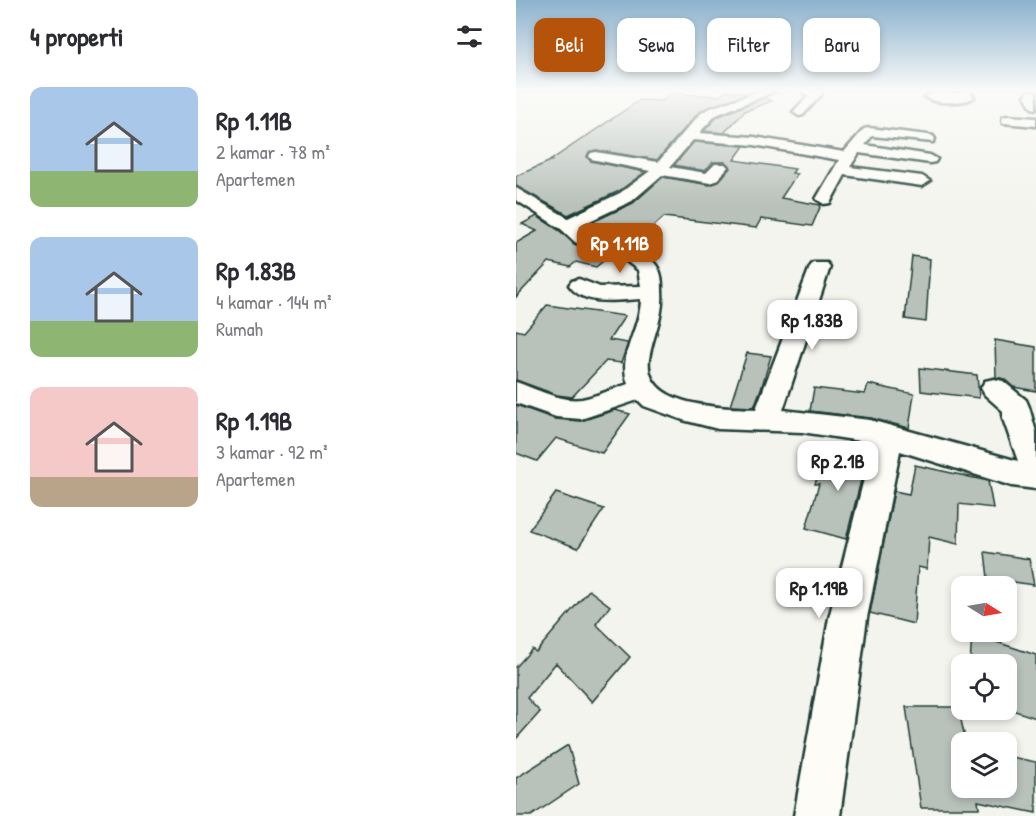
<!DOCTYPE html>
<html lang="id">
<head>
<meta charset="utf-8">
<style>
	body { margin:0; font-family:"Patrick Hand",sans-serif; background:#f7f7f7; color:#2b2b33; height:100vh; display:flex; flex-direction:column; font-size:22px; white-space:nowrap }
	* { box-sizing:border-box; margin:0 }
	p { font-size:20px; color:#7c7c81 }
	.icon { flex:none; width:33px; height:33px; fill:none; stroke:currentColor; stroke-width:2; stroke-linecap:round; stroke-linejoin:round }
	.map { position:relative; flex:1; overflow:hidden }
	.panel { display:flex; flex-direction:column; background:#fff; width:516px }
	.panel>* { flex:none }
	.top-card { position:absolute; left:18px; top:18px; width:411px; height:54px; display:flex; gap:12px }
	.needle { width:39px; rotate:101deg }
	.tools { position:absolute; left:435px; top:576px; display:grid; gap:12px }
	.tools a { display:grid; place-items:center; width:66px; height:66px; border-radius:12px; background:#fff; box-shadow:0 3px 9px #0003; font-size:30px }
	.price { position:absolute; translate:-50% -51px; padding:0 14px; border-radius:12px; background:#fff; color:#222; font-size:20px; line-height:39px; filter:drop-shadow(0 2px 3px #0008) }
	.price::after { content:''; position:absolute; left:50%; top:36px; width:18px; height:14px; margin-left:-9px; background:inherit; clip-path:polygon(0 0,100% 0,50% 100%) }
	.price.on { background:#b45309; color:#fff }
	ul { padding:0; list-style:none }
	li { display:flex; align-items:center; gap:18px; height:150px; padding:0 30px }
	li span { display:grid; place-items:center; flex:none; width:168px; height:120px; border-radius:12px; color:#555 }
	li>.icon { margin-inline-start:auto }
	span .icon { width:72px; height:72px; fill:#fffc; stroke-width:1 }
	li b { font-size:26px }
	h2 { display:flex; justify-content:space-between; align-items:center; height:72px; padding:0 30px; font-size:26px }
	.pill { padding:0 21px; border-radius:12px; background:#fff; box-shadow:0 3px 9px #0003; font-size:21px; line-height:54px }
	.pill.on { background:#b45309; color:#fff }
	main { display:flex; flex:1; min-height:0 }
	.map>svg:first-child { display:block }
</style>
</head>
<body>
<main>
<section class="panel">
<h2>4 properti<svg class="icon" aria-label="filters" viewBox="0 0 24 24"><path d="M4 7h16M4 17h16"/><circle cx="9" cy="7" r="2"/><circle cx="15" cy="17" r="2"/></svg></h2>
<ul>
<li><span style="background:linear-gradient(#a9c7e8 70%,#8fb573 0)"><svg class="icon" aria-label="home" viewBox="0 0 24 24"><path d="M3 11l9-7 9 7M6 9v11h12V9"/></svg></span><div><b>Rp 1.11B</b><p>2 kamar · 78 m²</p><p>Apartemen</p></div></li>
<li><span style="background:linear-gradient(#a9c7e8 70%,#8fb573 0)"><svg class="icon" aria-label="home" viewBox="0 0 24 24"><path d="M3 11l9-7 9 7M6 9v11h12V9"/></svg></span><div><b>Rp 1.83B</b><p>4 kamar · 144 m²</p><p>Rumah</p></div></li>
<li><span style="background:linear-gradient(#f6c9c9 75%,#b9a48a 0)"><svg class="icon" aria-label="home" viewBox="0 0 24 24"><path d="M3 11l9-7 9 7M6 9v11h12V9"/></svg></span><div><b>Rp 1.19B</b><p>3 kamar · 92 m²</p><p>Apartemen</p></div></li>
</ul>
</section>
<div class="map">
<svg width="520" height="816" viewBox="0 0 520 816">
	<rect width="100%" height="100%" fill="#f4f4ef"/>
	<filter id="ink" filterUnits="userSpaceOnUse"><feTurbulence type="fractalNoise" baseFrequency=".0167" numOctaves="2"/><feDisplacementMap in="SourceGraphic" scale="12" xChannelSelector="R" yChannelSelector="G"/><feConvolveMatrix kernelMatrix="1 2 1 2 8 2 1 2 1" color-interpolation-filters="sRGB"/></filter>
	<g filter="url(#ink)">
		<path fill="#b9c1bb" stroke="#1f3d34" stroke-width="1.5" d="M 210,91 L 231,93 L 183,112 L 141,160 L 80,150 L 73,152 L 71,157 L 75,161 L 129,172 L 103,191 L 52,215 L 0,186 L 0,176 L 37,160 L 35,160 L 124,100 L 146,101 L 154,93 L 204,96 Z
			M 248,98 L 256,101 L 229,111 L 208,133 L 188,131 L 201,117 Z
			M 178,142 L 228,146 L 218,160 L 279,169 L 276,173 L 281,174 L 265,198 L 305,205 L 296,226 L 245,219 L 240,228 L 148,217 L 117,245 L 83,235 L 68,226 L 117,203 L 147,177 L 194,185 L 202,182 L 214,168 L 209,162 L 197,162 L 189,171 L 158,165 Z
			M 21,216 L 44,231 L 58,244 L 93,256 L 80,267 L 60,262 L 54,267 L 33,262 L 0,297 L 0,243 L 21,231 L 6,224 Z
			M 396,256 L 414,259 L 410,322 L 389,319 Z
			M 31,305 L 109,316 L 93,340 L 112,343 L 105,363 L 90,361 L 56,397 L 41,395 L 0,380 L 0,330 L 8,332 Z
			M 479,340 L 520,347 L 520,391 L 497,387 L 488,379 L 480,377 Z
			M 231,353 L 255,356 L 246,386 L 238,407 L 214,406 Z
			M 404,368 L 461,375 L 463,398 L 405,391 Z
			M 352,384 L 398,394 L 393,428 L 355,418 L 294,411 L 298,388 L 349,394 Z
			M 0,405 L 39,419 L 65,421 L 99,410 L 114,414 L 86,453 L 40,438 L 21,461 L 0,453 Z
			M 333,441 L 354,445 L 330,539 L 290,528 L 303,484 L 299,484 L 307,459 L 327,464 Z
			M 399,465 L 472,481 L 477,508 L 443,504 L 442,544 L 413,537 L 411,569 L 402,567 L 398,624 L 354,613 L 378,491 L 393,494 Z
			M 40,493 L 88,509 L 62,548 L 13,530 Z
			M 469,552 L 513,559 L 518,585 L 472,578 Z
			M 73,590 L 94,606 L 80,624 L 114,657 L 76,702 L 40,663 L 11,698 L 24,712 L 0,739 L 0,667 L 16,649 L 20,652 Z
			M 456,634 L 520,655 L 520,718 L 490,708 L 490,664 L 454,664 Z
			M 390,707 L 442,707 L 450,742 L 446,742 L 446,788 L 490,788 L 490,756 L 520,762 L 520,813 L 462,801 L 463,808 L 405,808 Z
			M 52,745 L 63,784 L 15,816 L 0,816 L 0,778 Z"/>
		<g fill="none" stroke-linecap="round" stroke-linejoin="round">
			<g stroke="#1f3d34" stroke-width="5">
				<path id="street" d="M 244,91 L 260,91 L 200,115 L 183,133 L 238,137 L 328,152 L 348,129 L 353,128 L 412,135 L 417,136 L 419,139 L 417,142 L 356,136 L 349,145 L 414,155 L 421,159 L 419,162 L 414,163 L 343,153 L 334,167 L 406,176 L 414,181 L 406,186 L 329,175 L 314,203 L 308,204 L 300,199 L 323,160 L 238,145 L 177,140 L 154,167 L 190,173 L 199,164 L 209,164 L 212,167 L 200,181 L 194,183 L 146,175 L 116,201 L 63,226 C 86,245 123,242 140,265 C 146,273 146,282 146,291 C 148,317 137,334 133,359 C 127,408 207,408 240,409 L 294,267 L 297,263 L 311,263 L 314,267 L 267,410 L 354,420 L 502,461 L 487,419 L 487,411 L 469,395 L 465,388 L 469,381 L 478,379 L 487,381 L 510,400 L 513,407 L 520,432 L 520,489 L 496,486 L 384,451 L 351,618 L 324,816 L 278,816 L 313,618 L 357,443 L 286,432 L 202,429 L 167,420 L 128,406 L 122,400 L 65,419 L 40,417 L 0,403 L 0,382 C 21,389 43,402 66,399 C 81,396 97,389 112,384 C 101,354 125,328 125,299 C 102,300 68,307 53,285 L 56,281 L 63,279 L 84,287 L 125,286 L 122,270 L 105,257 L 71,248 L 59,242 L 45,229 L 0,200 L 0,188 L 52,218 L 104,193 L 134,171 L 75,159 L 73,156 L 75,153 L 80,152 L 142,162 L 184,114 L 192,109 Z
					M 286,91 L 304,91 L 306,94 L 287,115 L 283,116 L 277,112 L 293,95 L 287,93 Z
					M 444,91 L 454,91 L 458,97 C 450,104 417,104 409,97 L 415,93 L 444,93 Z
					M 513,91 L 520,91 L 520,109 L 516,108 L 509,96 Z
					M 492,116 L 520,118 L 520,126 L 487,123 L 486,120 L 487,117 Z"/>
			</g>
			<use href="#street" fill="#fdfcf7" fill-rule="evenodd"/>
		</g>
	</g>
	<linearGradient id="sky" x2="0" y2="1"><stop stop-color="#8cb2ce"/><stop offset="0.44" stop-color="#fafaf8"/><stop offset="1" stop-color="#fafaf8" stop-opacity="0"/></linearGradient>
	<rect width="520" height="205" fill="url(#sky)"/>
</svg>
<div class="tools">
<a><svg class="needle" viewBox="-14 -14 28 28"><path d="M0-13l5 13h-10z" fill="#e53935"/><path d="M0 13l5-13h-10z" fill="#7c7c81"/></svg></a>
<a><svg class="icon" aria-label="locate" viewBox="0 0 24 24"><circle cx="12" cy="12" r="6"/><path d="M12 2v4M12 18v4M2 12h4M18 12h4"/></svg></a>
<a><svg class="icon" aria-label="layers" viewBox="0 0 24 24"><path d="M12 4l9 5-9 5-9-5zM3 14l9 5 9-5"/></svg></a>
</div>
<b class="price on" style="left:104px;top:274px">Rp 1.11B</b>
<b class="price" style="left:296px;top:351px">Rp 1.83B</b>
<b class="price" style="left:322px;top:492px">Rp 2.1B</b>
<b class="price" style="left:303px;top:619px">Rp 1.19B</b>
<div class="top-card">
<a class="pill on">Beli</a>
<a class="pill">Sewa</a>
<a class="pill">Filter</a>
<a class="pill">Baru</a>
</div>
</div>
</main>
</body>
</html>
